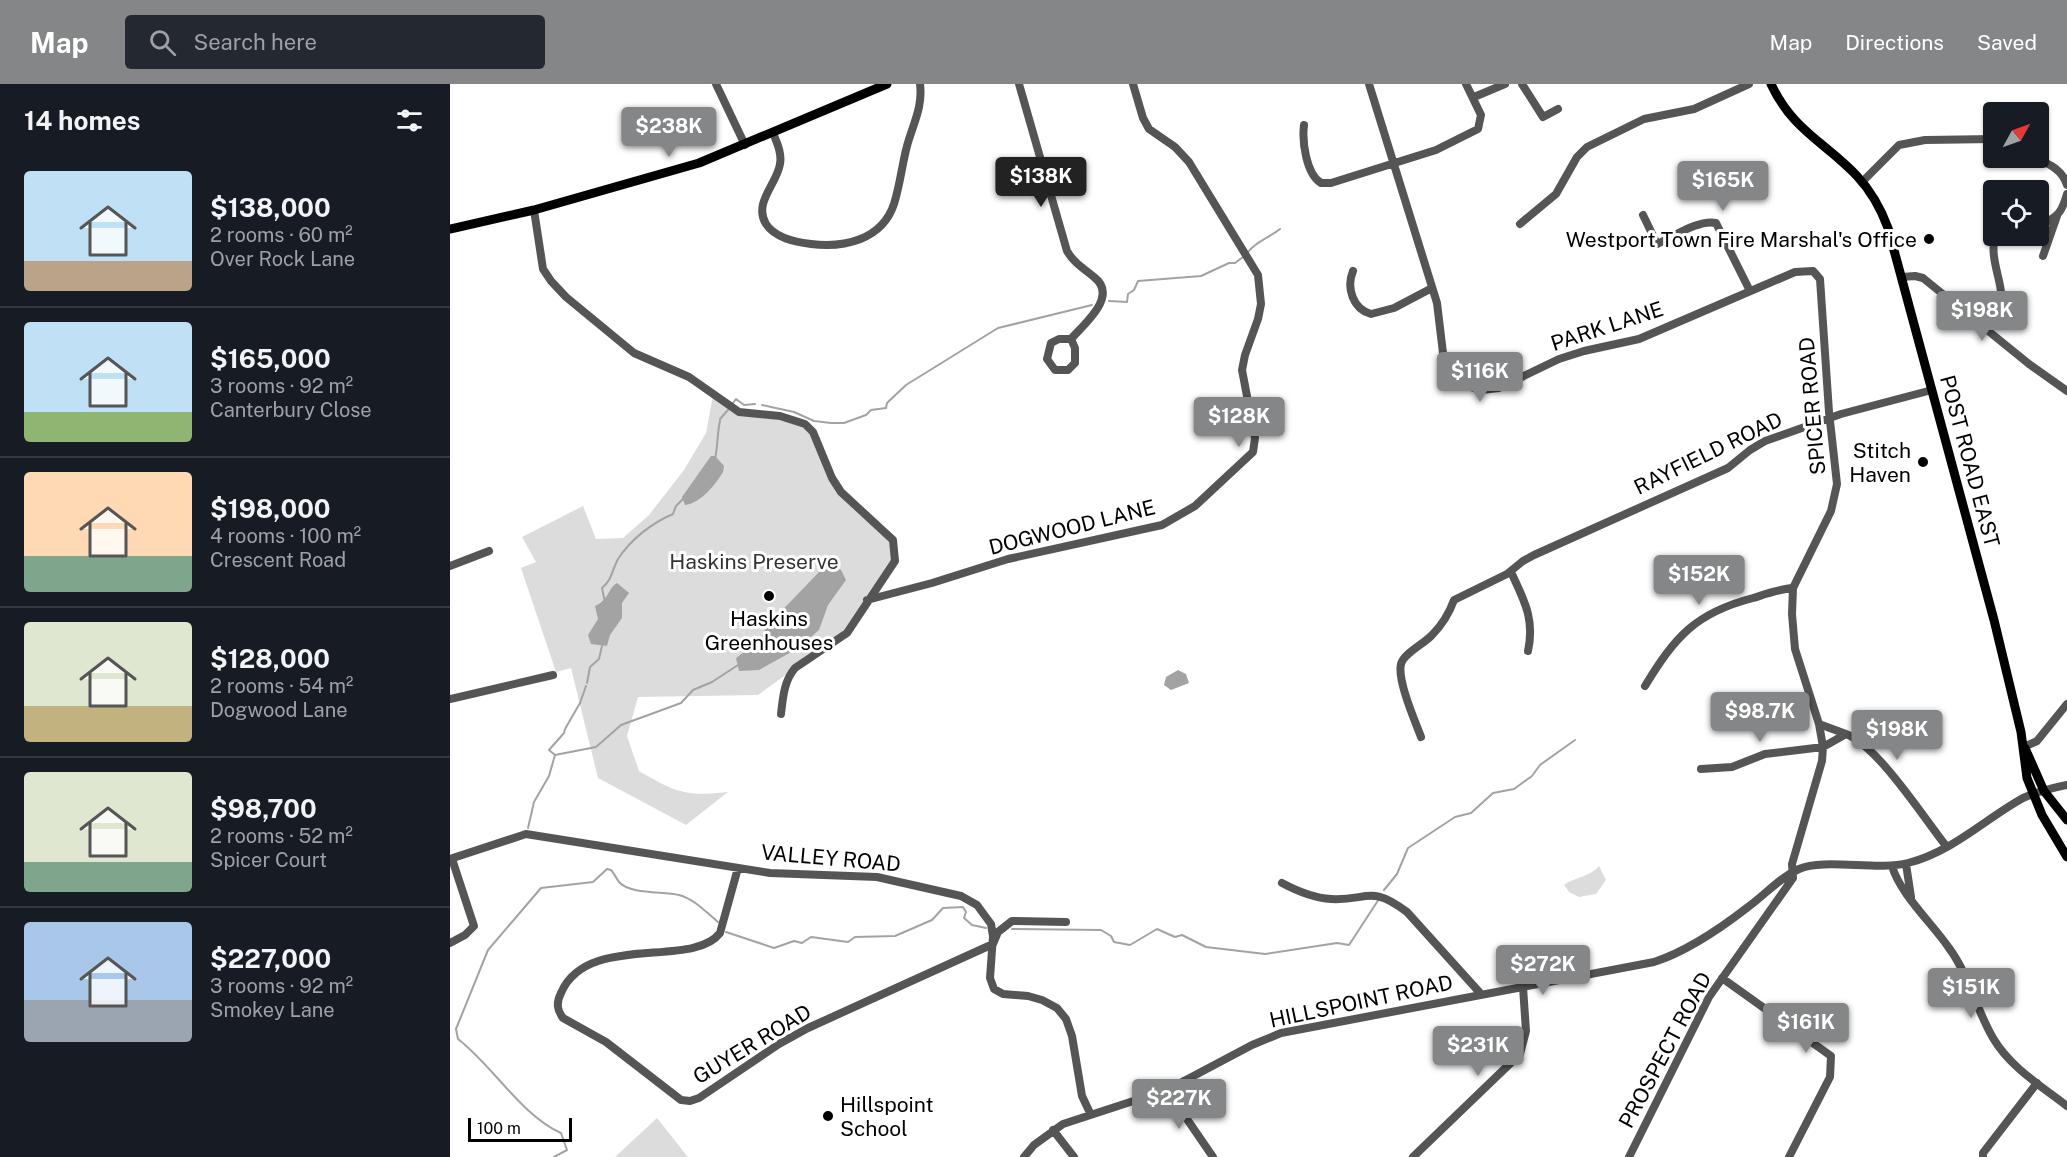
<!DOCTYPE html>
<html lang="en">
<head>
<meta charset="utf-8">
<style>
	body { margin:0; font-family:"Public Sans",sans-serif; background:#242831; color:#f1f3f6; height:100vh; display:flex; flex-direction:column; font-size:22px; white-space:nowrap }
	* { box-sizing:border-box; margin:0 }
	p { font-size:20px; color:#9ea1a6 }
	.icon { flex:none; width:33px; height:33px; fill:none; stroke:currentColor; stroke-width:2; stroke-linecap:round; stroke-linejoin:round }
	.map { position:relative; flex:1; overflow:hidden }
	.panel { display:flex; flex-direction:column; background:#171b24; width:450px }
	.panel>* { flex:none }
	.needle { width:39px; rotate:50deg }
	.buttons { position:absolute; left:1533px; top:18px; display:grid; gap:12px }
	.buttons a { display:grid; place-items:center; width:66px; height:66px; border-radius:6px; background:#171b24; box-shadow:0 2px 4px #0004; font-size:30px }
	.scale { position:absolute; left:18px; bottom:15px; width:104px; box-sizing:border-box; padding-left:6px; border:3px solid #000; border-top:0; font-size:16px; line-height:21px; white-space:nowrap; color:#000; -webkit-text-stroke:4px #fff; paint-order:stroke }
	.price { position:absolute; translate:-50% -51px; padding:0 14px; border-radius:6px; background:#858687; color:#fff; font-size:20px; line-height:39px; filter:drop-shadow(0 2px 3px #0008) }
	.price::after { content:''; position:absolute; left:50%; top:36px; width:18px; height:14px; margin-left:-9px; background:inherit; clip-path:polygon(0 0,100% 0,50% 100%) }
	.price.on { background:#222; color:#fff }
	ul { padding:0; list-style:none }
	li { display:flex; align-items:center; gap:18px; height:150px; padding:0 24px }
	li+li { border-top:2px solid #363941 }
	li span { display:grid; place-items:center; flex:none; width:168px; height:120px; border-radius:6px; color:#555 }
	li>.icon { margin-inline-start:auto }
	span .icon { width:72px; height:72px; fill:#fffc; stroke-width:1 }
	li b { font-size:26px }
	h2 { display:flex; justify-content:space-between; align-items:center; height:72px; padding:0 24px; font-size:26px }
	header { display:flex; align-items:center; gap:36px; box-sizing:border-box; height:84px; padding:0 30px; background:#858687; color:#fff }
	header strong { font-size:28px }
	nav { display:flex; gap:33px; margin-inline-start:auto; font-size:21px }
	.search { width:420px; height:54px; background:#242831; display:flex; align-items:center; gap:15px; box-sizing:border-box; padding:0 21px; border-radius:6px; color:#9ea1a6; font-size:22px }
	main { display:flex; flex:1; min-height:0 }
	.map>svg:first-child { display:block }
</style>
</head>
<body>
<header>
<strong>Map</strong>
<div class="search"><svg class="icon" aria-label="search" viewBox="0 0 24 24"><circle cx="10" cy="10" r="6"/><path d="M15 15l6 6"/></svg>Search here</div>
<nav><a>Map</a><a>Directions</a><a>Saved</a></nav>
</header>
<main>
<section class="panel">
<h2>14 homes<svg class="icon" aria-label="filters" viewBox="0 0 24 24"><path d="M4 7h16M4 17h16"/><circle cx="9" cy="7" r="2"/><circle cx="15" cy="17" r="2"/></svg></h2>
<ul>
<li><span style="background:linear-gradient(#bfe0f5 75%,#b9a48a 0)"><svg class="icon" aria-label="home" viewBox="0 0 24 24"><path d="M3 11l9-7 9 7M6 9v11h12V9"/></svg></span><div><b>$138,000</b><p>2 rooms · 60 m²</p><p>Over Rock Lane</p></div></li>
<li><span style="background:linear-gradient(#bfe0f5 75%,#8fb573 0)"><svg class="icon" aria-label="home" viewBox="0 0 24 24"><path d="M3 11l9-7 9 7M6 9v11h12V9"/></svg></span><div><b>$165,000</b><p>3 rooms · 92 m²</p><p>Canterbury Close</p></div></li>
<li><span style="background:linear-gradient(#ffd9b3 70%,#7fa58c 0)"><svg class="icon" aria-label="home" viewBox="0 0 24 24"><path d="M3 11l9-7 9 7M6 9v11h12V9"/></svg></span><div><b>$198,000</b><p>4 rooms · 100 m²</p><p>Crescent Road</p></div></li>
<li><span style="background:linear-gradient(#dfe7d0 70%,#c2b280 0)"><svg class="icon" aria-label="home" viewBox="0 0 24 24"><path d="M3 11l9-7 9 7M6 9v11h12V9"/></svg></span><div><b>$128,000</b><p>2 rooms · 54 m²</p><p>Dogwood Lane</p></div></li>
<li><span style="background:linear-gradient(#dfe7d0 75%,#7fa58c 0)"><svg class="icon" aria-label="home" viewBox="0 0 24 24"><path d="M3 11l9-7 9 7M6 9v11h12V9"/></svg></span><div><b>$98,700</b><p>2 rooms · 52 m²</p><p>Spicer Court</p></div></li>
<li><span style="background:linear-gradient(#a9c7e8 65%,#9aa5b1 0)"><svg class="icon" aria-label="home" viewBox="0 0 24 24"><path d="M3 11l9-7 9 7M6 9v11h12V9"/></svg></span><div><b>$227,000</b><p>3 rooms · 92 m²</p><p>Smokey Lane</p></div></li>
</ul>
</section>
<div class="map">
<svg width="1617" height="1073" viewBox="0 0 1617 1073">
	<rect width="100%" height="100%" fill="#fff"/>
	<path fill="#dcdcdc" d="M 263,311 L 298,331 L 355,340 L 387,402 L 439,450 L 446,470 L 402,543 L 308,611 L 188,613 L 177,652 L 189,687 C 225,708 236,713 278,708 L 236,741 L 148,694 L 121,584 L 106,588 L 71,484 L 86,478 L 72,453 L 133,422 L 146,455 L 173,454 L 199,431 L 234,386 L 256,349 Z
		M 1149,782 L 1156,796 L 1146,810 L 1129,813 L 1119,808 L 1114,801 C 1125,793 1140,793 1149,782 Z
		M 207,1034 L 238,1073 L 165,1073 Z"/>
	<path fill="#a3a3a3" d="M 261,372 L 265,372 L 274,382 L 273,388 C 266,400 250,420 235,421 L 232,413 Z
		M 382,480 L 391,486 L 396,496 L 378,521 L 369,546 L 362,552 L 345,566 L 309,586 L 289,587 L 286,574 L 309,557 L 317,542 L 371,486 Z
		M 167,499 L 179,509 L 172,519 L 172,534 L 160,551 L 157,562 L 141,560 L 138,551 L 148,535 L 145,522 C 159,516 158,504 167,499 Z
		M 728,586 L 736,590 L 739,599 L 721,606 L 714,601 L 716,593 Z"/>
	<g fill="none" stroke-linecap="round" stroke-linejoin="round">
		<path stroke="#a3a3a3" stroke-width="2" d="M 798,168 C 806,157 819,154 830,145
			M 659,217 L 677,218 L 678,210 L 684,206 L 688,197 L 751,192 L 779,179 L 785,179 L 793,173
			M 283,319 L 286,315 L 294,321 L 305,320
			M 312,321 L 344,328 L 364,337 L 381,339 L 394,339 L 416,331 L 421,326 L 436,324 L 437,319 L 456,301 L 548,244 L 642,221
			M 270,335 L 278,326
			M 265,375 C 268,362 267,350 270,337
			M 155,519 L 152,504 C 162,496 162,486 168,475 C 181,455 202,439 223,430 L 226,422 L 234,414
			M 137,599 L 140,583 L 149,575 L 152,562
			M 105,671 L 99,666 L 114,649 L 115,645 L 130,619 L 136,602
			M 78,744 L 84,718 L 99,692 L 105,671 L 146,663 L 171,641 L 231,619 L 243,606 L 262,598 L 288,581
			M 934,806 L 947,790 L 958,764 L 1005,733 L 1021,729 L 1043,709 L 1064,705 L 1082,692 L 1090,681 L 1125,656
			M 562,845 L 651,846 L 661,852 L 664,858 L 680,861 L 707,845 L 725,853 L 732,851 L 756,863 L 815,870 L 887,859 L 899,861 L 929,815
			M 276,848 L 324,864 L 344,857 L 352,859 L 361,853 L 398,858 L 405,853 L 445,852 L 482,836 L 493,824 L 513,823 L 516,828 L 514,834 L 522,841 L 536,844
			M 104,1073 L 117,1066 L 111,1049 C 71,1031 43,982 8,955 L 6,945 L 38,866 L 91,804 L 143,798 L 157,785 L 161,786 C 164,789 166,794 169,798 C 181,811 213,807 229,811 C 244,815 256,828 268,838"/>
		<path stroke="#555" stroke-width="8" d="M 266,0 L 295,61
			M 569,0 L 617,167 C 624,179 633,184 644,193 C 669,212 634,240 621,255 L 625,264 L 625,279 L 618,286 L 605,286 L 597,275 L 601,259 L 609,255 L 621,255
			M 919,0 L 987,219 L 993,269 L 1003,290 L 1017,302 L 1031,306 L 1049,304 L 1109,275 L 1134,267 L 1189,255 L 1345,188 L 1363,187 L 1370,195 L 1379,328 L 1387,400 L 1381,427 L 1343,504 L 1342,530 L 1345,565 L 1369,640 L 1373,663 L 1372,677 L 1342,780 L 1343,794 L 1259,913 L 1179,1073
			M 1072,0 L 1093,33 L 1108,25
			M 1024,13 L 1055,0
			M 854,41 C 852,57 856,90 871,99 L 881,99 L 986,66 L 1028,45 L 1031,31 L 1016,0
			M 323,49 C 327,59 332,69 330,80 C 327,100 303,119 316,140 C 325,154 345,158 361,160 C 394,164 432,156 444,120 C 450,101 452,81 457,62 C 463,40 473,23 470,0
			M 1585,74 C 1599,80 1612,85 1617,101
			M 1412,98 L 1449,61 L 1475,56 L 1544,55
			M 84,126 L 93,185 L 101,197 L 116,213 L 184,269 L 239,293 L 289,328 L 330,332 L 355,340 L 363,348 L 382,394 L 391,408 L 443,456 L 445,477 L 397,549 L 345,584 C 334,597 333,613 331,630
			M 1193,131 L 1207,160 C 1223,153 1249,135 1266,139 L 1300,207
			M 1588,136 L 1594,138 C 1609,134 1613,124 1617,110
			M 1070,140 L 1106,110 L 1127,73 L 1137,63 L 1194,35 L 1244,25 L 1299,0
			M 1593,172 L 1607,132
			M 903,187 C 896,204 903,225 921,230 L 944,224 L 982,204
			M 1452,193 L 1465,192 L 1473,194 L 1579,280 L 1617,307
			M 1536,245 C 1540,239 1547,232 1549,226 C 1558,205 1538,179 1545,152
			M 0,482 L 39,467
			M 1061,488 C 1074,516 1085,535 1078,567
			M 417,516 L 482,499 L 558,475 L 712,441 L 745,422 L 803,368 L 805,354 L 792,286 L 795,271 L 808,235 L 811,220 L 808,191 L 739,78 L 725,63 L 699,45 L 693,34 L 683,0
			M 1195,602 C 1225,553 1245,529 1303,514 C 1316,510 1330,505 1343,504
			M 0,615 L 103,591
			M 1369,640 L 1396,650
			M 971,653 C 965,637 947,596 951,580 C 954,569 974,560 982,551 C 992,541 999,530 1004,516 L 1057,490 L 1073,477 L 1084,471 L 1278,384 L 1300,366 L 1315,357 L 1391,330 L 1482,306
			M 1574,663 L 1587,657 L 1617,620
			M 1251,685 L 1282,683 L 1315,670 L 1373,663 L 1396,650 C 1429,663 1473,733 1497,763
			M 0,775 L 76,750 L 320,789 L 427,793 L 511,812 L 527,821 L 541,840 L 543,852 L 540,894 L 544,905 L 553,910 L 578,912 L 592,916 L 607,924 L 616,935 L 622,952 L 632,1012 L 640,1029
			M 1456,780 L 1461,813
			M 1442,782 C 1450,810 1482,839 1499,864 C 1519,891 1526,925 1543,954 C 1560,983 1591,1002 1617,1022
			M 288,784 L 270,849 C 243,885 137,848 111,909 C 106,919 107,926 113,934 L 156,958 L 231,1016 L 240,1017 L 249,1014 L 329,960 L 358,944 L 543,860 L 548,848 L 562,837 L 616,838
			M 832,799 C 847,807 863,814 881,815 C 918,817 920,800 957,828 L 1031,910
			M 0,859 L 15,851 L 24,842 L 2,775
			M 1272,894 L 1381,972 L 1380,993 L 1339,1073
			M 717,1006 L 763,1073
			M 603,1046 L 624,1073
			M 574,1073 L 584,1061 L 613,1040 L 717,1006 L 802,961 L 831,949 L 1204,878 C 1238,867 1271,844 1298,823 C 1316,810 1329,794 1349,785 C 1374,774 1428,787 1458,779 C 1502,768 1535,735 1573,714 C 1587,708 1602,704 1617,701
			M 963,1073 L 1070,970 L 1076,947 L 1073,903
			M 1533,1073 L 1533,1069 L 1587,999"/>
		<path stroke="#000" stroke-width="9" d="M 1321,0 C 1343,47 1375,58 1407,92 C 1421,107 1431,125 1438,144 L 1544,536 L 1571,648 L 1577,694 L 1592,731 L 1617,773
			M 0,145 L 84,126 L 249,79 L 437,0
			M 1575,664 L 1594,707 L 1617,736"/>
	</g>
	<g fill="#000" stroke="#fff" stroke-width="2">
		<circle cx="1479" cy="155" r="6"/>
		<circle cx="1473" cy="378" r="6"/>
		<circle cx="319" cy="512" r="6"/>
		<circle cx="378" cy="1032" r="6"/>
	</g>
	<g text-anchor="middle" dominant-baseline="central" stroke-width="6" stroke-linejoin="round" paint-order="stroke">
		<g font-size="21" fill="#000" stroke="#fff" text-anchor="end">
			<text x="1467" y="155">Westport Town Fire Marshal's Office</text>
			<text x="1461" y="366">Stitch<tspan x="1461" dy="24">Haven</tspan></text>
			<text x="319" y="534" text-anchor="middle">Haskins<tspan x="319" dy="24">Greenhouses</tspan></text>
			<text x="390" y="1020" text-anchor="start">Hillspoint<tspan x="390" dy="24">School</tspan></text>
		</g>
		<g font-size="21" fill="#000" stroke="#fff">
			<text transform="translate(1157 242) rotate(-18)">PARK LANE</text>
			<text transform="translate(1362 322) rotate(-95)">SPICER ROAD</text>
			<text transform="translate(1258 369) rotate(-26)">RAYFIELD ROAD</text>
			<text transform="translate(1520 377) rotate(75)">POST ROAD EAST</text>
			<text transform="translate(622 443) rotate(-14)">DOGWOOD LANE</text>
			<text transform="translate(381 774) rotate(5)">VALLEY ROAD</text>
			<text transform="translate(911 917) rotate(-12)">HILLSPOINT ROAD</text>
			<text transform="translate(302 960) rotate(-31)">GUYER ROAD</text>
			<text transform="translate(1215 966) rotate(-62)">PROSPECT ROAD</text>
		</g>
		<g font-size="21" fill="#333" stroke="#fff">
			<text x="304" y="477">Haskins Preserve</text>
		</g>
	</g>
</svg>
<div class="buttons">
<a><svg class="needle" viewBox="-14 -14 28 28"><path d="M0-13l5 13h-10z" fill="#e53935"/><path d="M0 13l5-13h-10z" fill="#9ea1a6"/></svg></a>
<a><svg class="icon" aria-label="locate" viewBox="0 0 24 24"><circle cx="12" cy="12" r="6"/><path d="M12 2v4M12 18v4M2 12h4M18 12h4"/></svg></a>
</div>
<div class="scale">100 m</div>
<b class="price" style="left:219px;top:74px">$238K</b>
<b class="price on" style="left:591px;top:124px">$138K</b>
<b class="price" style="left:1273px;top:128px">$165K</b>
<b class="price" style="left:1532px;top:258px">$198K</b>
<b class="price" style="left:1030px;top:319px">$116K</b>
<b class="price" style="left:789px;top:364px">$128K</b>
<b class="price" style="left:1249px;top:522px">$152K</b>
<b class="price" style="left:1310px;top:659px">$98.7K</b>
<b class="price" style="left:1447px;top:677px">$198K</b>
<b class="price" style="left:1093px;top:912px">$272K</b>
<b class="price" style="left:1521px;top:935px">$151K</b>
<b class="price" style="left:1356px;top:970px">$161K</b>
<b class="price" style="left:1028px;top:993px">$231K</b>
<b class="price" style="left:729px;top:1046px">$227K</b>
</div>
</main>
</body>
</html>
